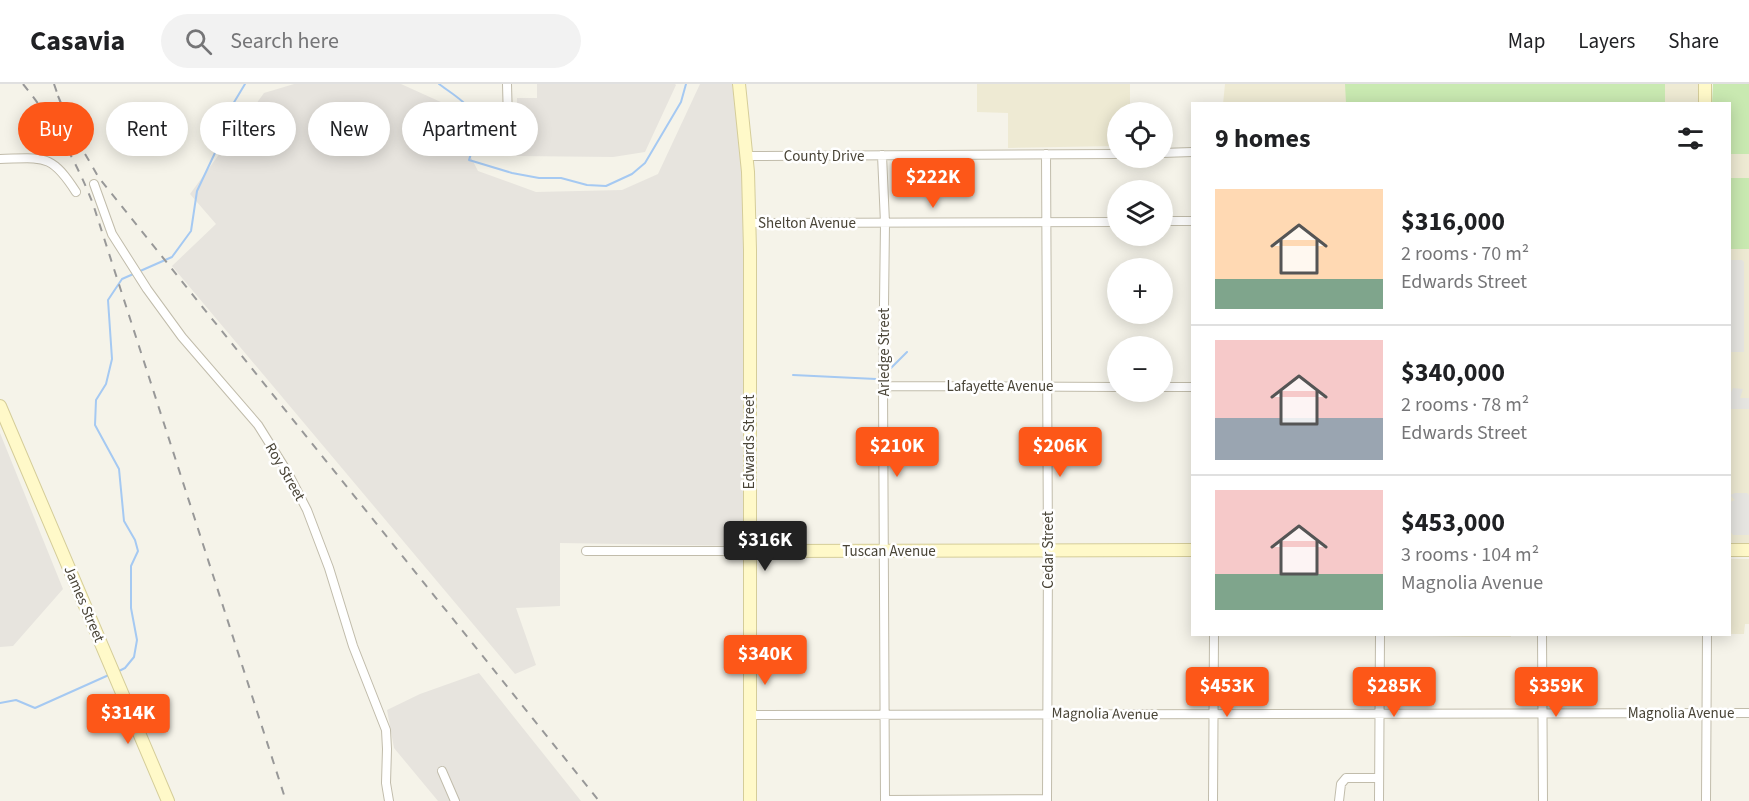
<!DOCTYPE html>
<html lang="en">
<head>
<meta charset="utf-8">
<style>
	body { margin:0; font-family:"Source Sans 3",sans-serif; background:#f2f2f2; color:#202124; height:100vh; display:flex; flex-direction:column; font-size:22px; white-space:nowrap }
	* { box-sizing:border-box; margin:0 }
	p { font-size:20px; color:#757577 }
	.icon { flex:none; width:33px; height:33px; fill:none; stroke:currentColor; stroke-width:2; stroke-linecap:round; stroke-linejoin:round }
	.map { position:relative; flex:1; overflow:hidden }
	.side { position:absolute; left:1191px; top:18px; width:540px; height:534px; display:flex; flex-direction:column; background:#fff; border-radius:0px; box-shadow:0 3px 15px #0003 }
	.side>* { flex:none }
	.hud { position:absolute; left:18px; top:18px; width:570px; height:54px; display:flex; gap:12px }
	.fabs { position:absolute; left:1107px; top:18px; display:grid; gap:12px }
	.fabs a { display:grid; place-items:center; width:66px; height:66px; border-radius:50%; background:#fff; box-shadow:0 3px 15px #0003; font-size:30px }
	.price { position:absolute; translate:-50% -51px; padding:0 14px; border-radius:6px; background:#fd5718; color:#fff; font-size:20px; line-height:39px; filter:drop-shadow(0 2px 3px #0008) }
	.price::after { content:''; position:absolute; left:50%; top:36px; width:18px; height:14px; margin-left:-9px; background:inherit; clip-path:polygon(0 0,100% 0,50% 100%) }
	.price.selected { background:#222; color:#fff }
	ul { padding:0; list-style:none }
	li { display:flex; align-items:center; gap:18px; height:150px; padding:0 24px }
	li+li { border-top:2px solid #e0e0e0 }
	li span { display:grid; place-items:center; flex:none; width:168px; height:120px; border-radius:0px; color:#555 }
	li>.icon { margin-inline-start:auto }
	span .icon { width:72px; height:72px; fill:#fffc; stroke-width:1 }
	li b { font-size:26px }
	h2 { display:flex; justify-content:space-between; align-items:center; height:72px; padding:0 24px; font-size:26px }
	.tag { padding:0 21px; border-radius:27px; background:#fff; box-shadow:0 3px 15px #0003; font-size:21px; line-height:54px }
	.tag.selected { background:#fd5718; color:#fff }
	header { display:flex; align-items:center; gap:36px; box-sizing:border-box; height:84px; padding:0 30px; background:#fff; border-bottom:2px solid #e0e0e0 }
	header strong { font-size:28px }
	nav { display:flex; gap:33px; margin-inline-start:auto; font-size:21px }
	.search { width:420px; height:54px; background:#f2f2f2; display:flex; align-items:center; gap:15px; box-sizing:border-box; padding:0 21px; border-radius:33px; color:#757577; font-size:22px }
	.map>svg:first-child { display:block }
</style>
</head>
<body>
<header>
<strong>Casavia</strong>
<div class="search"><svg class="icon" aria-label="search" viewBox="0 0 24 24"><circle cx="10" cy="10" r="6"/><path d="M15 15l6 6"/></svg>Search here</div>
<nav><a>Map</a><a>Layers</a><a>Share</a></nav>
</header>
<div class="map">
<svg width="1749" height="717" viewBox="0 0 1749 717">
	<rect width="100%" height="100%" fill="#f5f3e9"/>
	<path fill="#e7e4de" d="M 294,0 L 401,0 L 443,19 L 478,87 L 536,108 L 622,106 L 658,90 L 700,0 L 732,0 L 743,82 L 744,462 L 560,459 L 560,522 L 516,524 L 536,581 L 515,590 L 172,182 L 216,140 L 190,110 L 264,9 Z
		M 537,0 L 675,0 L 676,1 L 645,68 L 613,73 L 516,72 L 517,14 L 537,14 Z
		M 0,349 L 63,505 L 13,562 L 0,563 Z
		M 479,589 L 581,717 L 438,717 L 394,664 L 387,626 L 420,610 Z"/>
	<path fill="#eeead3" d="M 977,0 L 1130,0 L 1130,28 L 1118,28 L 1117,62 L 1008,64 L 1008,29 L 977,28 Z
		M 1225,0 L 1706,0 L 1706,20 L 1223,20 Z
		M 1730,70 L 1749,70 L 1749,466 L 1730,466 Z
		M 1730,475 L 1749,475 L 1749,540 L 1745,540 L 1744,550 L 1730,550 Z
		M 1511,550 L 1511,553 L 1466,553 L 1391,551 Z"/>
	<path fill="#c9e9b1" d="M 1345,0 L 1665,0 L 1665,19 L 1346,19 Z
		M 1713,0 L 1749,0 L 1749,70 L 1730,70 L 1730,20 L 1712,19 Z
		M 1730,94 L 1749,94 L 1749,165 L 1730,165 Z"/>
	<path fill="#e6e5e1" d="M 1730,176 L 1742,176 L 1744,178 L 1744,268 L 1730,268 Z
		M 1733,304 L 1743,305 L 1740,314 L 1749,314 L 1749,325 L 1730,325 L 1730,310 Z
		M 1735,409 L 1747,409 L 1749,411 L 1749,451 L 1733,451 L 1730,447 L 1730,418 L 1735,416 L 1730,411 Z"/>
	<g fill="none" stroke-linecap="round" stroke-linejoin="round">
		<path stroke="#a5c9f2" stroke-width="2" d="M 439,0 C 452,10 477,23 477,43 C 478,53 472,66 469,76 L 512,89 L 539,94 L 561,94 L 587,101 L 606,102 L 632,90 L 645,79 L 681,18 L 686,0
			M 891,284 L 907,268
			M 793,291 L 876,295
			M 119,587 L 125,584 L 134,573 L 137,556 L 131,524 L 131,482 L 138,467 L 135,456 L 124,437 L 119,385 L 95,341 L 96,316 L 106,300 L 112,275 L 108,216 L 122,195 L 172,173 L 191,147 L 197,107 L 222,54 L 233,20 L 245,0
			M 0,619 L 16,616 L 35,624 L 111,590"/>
		<g stroke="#c1bcab" stroke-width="10">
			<path id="street" d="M 507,0 L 508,37
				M 1162,69 L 1192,68
				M 1046,70 L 1048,466 L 1047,717
				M 882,71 L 885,139 L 883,302 L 885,717
				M 747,72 L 1118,70
				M 0,75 C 44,74 51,69 76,108
				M 94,100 L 112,150 L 147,205 L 182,253 L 258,341 L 288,389 L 307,426 L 329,484 L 353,562 L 386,646 L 387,665 L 386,699 L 389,717
				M 1162,137 L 1192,137
				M 749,139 L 1118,138
				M 883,302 L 1118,303
				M 1162,303 L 1192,303
				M 586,467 L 750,467
				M 1542,550 L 1543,717
				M 750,631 L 1749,629
				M 442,687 L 455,717
				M 885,716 L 1047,715
				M 1213,717 L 1214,550
				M 1339,717 L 1341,700 L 1346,694 L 1379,694
				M 1379,717 L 1380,550
				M 1706,717 L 1707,550"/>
		</g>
		<g stroke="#d5cd99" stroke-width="14">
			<path id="secondary" d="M 739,0 L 748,88 L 750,166 L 750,717
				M 1705,20 L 1705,0
				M 0,322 L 168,717
				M 1730,466 L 1749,466
				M 750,467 L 1192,466"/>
		</g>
		<use href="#street" stroke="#fff" stroke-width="8"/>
		<use href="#secondary" stroke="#fff9c9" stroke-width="12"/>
		<path stroke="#989898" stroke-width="2" stroke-dasharray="8 8" stroke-linecap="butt" d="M 23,0 C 53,37 76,76 93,120 L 286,717
			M 54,0 L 61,20
			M 58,12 L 77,56 L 99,94 L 599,717"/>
	</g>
	<g text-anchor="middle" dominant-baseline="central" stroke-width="5" stroke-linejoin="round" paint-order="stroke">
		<g font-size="15" fill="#494437" stroke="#fff">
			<text x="824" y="72">County Drive</text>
			<text x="807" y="139">Shelton Avenue</text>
			<text transform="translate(884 268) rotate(-90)">Arledge Street</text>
			<text x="1000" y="302">Lafayette Avenue</text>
			<text transform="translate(749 358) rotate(-90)">Edwards Street</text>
			<text transform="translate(285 388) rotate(60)">Roy Street</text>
			<text transform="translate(1048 466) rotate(-90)">Cedar Street</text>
			<text x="889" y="467">Tuscan Avenue</text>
			<text transform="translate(84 520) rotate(67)">James Street</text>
			<text x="1681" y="629">Magnolia Avenue</text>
			<text transform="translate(1105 630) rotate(1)">Magnolia Avenue</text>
		</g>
	</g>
</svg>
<div class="fabs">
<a><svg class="icon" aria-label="locate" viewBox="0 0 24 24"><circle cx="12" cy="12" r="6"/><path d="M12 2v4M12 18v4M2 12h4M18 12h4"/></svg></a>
<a><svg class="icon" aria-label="layers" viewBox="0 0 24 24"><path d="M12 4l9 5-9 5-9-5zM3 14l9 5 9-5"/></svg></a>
<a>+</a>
<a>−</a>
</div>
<b class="price" style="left:933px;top:125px">$222K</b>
<b class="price" style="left:897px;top:394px">$210K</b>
<b class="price" style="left:1060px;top:394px">$206K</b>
<b class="price selected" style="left:765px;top:488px">$316K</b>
<b class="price" style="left:765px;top:602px">$340K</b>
<b class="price" style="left:1227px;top:634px">$453K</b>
<b class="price" style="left:1394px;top:634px">$285K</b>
<b class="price" style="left:1556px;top:634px">$359K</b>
<b class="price" style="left:128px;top:661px">$314K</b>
<div class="hud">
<a class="tag selected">Buy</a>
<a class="tag">Rent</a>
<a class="tag">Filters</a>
<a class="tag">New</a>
<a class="tag">Apartment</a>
</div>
<section class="side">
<h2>9 homes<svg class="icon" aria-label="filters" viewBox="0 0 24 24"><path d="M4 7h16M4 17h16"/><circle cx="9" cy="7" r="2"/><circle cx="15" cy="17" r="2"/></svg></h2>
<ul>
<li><span style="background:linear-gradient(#ffd9b3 75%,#7fa58c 0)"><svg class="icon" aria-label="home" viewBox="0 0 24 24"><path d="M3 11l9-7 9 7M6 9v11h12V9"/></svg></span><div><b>$316,000</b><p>2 rooms · 70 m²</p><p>Edwards Street</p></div></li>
<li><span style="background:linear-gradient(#f6c9c9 65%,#9aa5b1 0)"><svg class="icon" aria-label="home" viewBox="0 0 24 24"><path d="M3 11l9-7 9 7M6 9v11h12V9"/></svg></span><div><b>$340,000</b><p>2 rooms · 78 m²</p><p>Edwards Street</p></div></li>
<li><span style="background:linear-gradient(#f6c9c9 70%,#7fa58c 0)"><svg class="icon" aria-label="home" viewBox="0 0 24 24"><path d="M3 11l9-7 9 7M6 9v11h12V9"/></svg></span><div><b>$453,000</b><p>3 rooms · 104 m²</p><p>Magnolia Avenue</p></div></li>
</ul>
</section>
</div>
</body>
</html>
